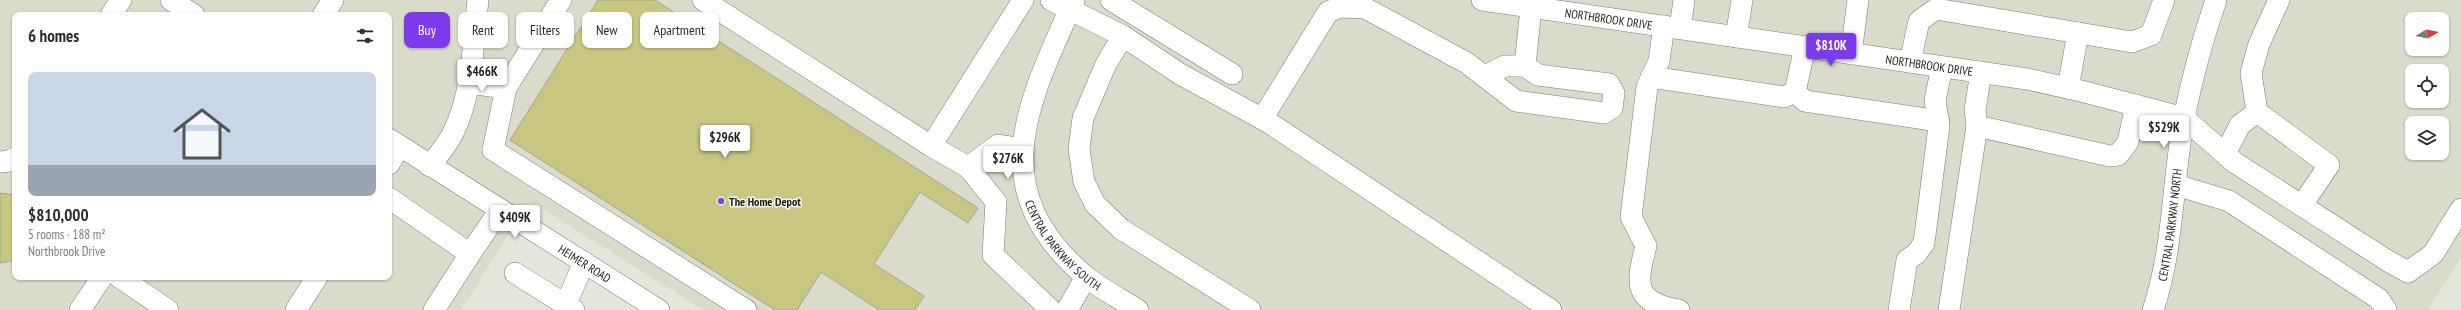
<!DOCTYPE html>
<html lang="en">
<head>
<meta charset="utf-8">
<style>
	body { margin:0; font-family:"PT Sans Narrow",sans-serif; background:#f2f2f3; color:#2b2b33; height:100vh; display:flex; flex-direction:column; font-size:15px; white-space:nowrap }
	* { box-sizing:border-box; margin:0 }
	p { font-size:13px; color:#7c7c81 }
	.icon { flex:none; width:22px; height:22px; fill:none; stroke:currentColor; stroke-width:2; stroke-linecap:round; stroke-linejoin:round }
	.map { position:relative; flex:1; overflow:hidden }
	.details { position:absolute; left:12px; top:12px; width:380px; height:268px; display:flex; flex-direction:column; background:#fff; border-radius:8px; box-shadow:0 1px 3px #0004 }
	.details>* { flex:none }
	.guide { position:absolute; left:404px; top:12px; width:380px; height:36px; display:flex; gap:8px }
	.needle { width:26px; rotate:81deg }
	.fabs { position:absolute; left:2405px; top:12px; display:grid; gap:8px }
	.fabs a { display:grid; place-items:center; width:44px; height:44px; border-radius:8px; background:#fff; box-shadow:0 1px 3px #0004; font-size:20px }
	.price { position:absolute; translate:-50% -34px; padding:0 9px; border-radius:4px; background:#fff; color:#222; font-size:13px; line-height:26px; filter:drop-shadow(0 1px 2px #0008) }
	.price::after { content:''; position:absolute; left:50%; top:24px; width:12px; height:9px; margin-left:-6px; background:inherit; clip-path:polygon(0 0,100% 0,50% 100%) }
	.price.on { background:#7c3aed; color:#fff }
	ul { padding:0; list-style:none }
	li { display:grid; align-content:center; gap:8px; height:212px; padding:0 16px }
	li span { display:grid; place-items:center; height:124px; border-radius:8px; color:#555 }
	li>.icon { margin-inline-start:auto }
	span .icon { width:72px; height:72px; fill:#fffc; stroke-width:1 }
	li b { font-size:17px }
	h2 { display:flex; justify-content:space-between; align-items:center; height:48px; padding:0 16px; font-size:17px }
	.chip { padding:0 14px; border-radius:8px; background:#fff; box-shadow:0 1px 3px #0004; font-size:14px; line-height:36px }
	.chip.on { background:#7c3aed; color:#fff }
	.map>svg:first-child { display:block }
</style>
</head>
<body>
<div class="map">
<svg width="2461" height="310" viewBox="0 0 2461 310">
	<rect width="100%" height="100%" fill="#e5e5dc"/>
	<path fill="#dbdbcb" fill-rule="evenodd" d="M 0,0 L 2461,0 L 2461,258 L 2428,310 L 703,310 L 530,201 L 461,310 L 0,310 ZM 15,15 L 389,15 L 389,277 L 15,277 ZM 2412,19 L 2442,19 L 2442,49 L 2412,49 ZM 2412,71 L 2442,71 L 2442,101 L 2412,101 ZM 2412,123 L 2442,123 L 2442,153 L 2412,153 Z"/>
	<path fill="#c8c781" stroke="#a4a59c" d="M 598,0 L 655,0 L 978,208 L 968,223 L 920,192 L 874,264 L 924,296 L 915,310 L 879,310 L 821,272 L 797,310 L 775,310 L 510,140 Z
		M 0,193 L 15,195 L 15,260 L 0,263 Z"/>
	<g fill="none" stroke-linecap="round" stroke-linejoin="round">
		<g stroke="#7c7c74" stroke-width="22">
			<g id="minor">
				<path d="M 171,0 L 194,15"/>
				<path d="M 703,0 L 931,146 L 968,167 L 998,145 L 1023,149"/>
				<path d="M 1051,0 L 1123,36 L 1180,74 L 1268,122 L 1551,310"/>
				<path id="s1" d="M 1074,0 C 1028,103 982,188 1085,276 C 1101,289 1121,299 1138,310"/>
				<path d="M 1111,0 L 1232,74"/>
				<path id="s2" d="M 1482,0 L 2027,79 L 2081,91 L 2184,118 L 2234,162 L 2388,261 L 2408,272 L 2433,254 L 2461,209"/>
				<path d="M 111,15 L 121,0"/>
				<path d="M 323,15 L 333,0"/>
				<path d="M 1664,26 L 1659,61 L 1647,87 L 1631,217 L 1646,246 C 1636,284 1633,302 1679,310"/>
				<path d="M 1680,28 L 1684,0"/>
				<path d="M 1123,36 L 1106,64 L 1083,118 L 1079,149 L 1084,182 L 1095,204 L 1121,229 L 1250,310"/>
				<path d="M 1736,37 L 1742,0"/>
				<path d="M 1805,47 L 1795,92 L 1805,101 L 1939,121"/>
				<path d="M 1851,54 L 1858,0"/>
				<path d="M 1910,62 L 1919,21 L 1936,9 L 2132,42 L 2151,35 L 2164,0"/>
				<path d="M 1981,72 L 1975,110 L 1977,126 L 2110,156 L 2118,155 L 2128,142 L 2136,105"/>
				<path d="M 1485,76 L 1505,66 L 1525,66"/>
				<path d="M 1651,77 L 1784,97 L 1795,92"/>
				<path d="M 468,83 L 506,88 L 561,0"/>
				<path d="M 506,88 L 493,150 L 746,310"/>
				<path d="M 2068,88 L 2078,33"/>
				<path d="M 2257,112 L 2251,73 L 2259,44 L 2279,0"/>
				<path d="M 1262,119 L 1328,12 L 1340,7 L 1365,8 L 1467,63 L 1516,101 L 1604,113 L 1612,108 L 1614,93 L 1609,84 L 1538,75 L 1525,66 L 1531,8"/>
				<path id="s3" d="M 389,139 L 659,310"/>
				<path d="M 931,146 L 1023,0"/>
				<path d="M 2225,154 L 2240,125 L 2257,112 L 2329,165 L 2302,205"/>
				<path d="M 0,162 L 9,161 L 15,158"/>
				<path d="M 389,164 L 400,146"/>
				<path d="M 430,166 C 438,155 447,145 453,133 C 473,93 473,43 478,0"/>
				<path d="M 968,167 L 996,202 L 993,255 L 1051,310"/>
				<path d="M 2176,185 L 2229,201 L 2379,299 L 2386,310"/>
				<path d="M 389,198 L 470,254 L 500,210"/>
				<path d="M 515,273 L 574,310"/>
				<path d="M 119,277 L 168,310"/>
				<path d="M 566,304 L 584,262"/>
				<path d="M 80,310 L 102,277"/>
				<path d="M 296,310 L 317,277"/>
				<path d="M 434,310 L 470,254"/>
				<path d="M 1067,310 L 1086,277"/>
				<path d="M 1899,310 L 1907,260 L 1916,254 L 1924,243 L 1939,126 L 1935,100 L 1942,67"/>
				<path d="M 1949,310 L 1977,126"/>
				<path id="s4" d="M 2153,310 C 2174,248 2172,182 2184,118 C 2192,78 2203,38 2216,0"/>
			</g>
		</g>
		<use href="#minor" stroke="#fff" stroke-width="21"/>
	</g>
	<circle fill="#7f4dc5" stroke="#f2f2e9" stroke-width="1.5" cx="721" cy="201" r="4"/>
	<g text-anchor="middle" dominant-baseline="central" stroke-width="3" stroke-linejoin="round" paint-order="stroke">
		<g font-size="12" fill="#1e1e1b" stroke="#f2f2e9">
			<text stroke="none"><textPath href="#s2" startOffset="128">NORTHBROOK DRIVE</textPath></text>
			<text stroke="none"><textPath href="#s2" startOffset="452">NORTHBROOK DRIVE</textPath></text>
			<text stroke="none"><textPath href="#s4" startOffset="87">CENTRAL PARKWAY NORTH</textPath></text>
			<text stroke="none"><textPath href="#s1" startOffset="267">CENTRAL PARKWAY SOUTH</textPath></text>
			<text stroke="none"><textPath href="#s3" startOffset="232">HEIMER ROAD</textPath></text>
		</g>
		<g font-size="12" font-weight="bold" fill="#1e1e1b" stroke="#f2f2e9" text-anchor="start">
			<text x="729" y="201">The Home Depot</text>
		</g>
	</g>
</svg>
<div class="fabs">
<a><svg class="needle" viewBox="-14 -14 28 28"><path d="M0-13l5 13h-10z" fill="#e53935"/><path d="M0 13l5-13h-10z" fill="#7c7c81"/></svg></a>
<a><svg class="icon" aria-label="locate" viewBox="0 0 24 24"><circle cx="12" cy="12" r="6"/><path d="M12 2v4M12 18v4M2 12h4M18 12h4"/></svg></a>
<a><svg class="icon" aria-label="layers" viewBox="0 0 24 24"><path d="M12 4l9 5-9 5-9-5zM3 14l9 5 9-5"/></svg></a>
</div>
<b class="price on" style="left:1831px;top:67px">$810K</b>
<b class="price" style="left:482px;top:93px">$466K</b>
<b class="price" style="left:2164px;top:149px">$529K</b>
<b class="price" style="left:725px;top:159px">$296K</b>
<b class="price" style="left:1008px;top:180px">$276K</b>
<b class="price" style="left:515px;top:239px">$409K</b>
<div class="guide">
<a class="chip on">Buy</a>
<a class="chip">Rent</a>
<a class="chip">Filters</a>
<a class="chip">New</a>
<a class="chip">Apartment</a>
</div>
<section class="details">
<h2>6 homes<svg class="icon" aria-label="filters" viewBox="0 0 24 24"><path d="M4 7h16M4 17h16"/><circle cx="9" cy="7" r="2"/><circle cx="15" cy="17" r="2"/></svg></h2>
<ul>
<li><span style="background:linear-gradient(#c9d6e8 75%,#9aa5b1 0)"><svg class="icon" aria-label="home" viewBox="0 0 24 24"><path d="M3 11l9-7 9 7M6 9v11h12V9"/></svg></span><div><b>$810,000</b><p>5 rooms · 188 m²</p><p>Northbrook Drive</p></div></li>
</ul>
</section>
</div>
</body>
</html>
